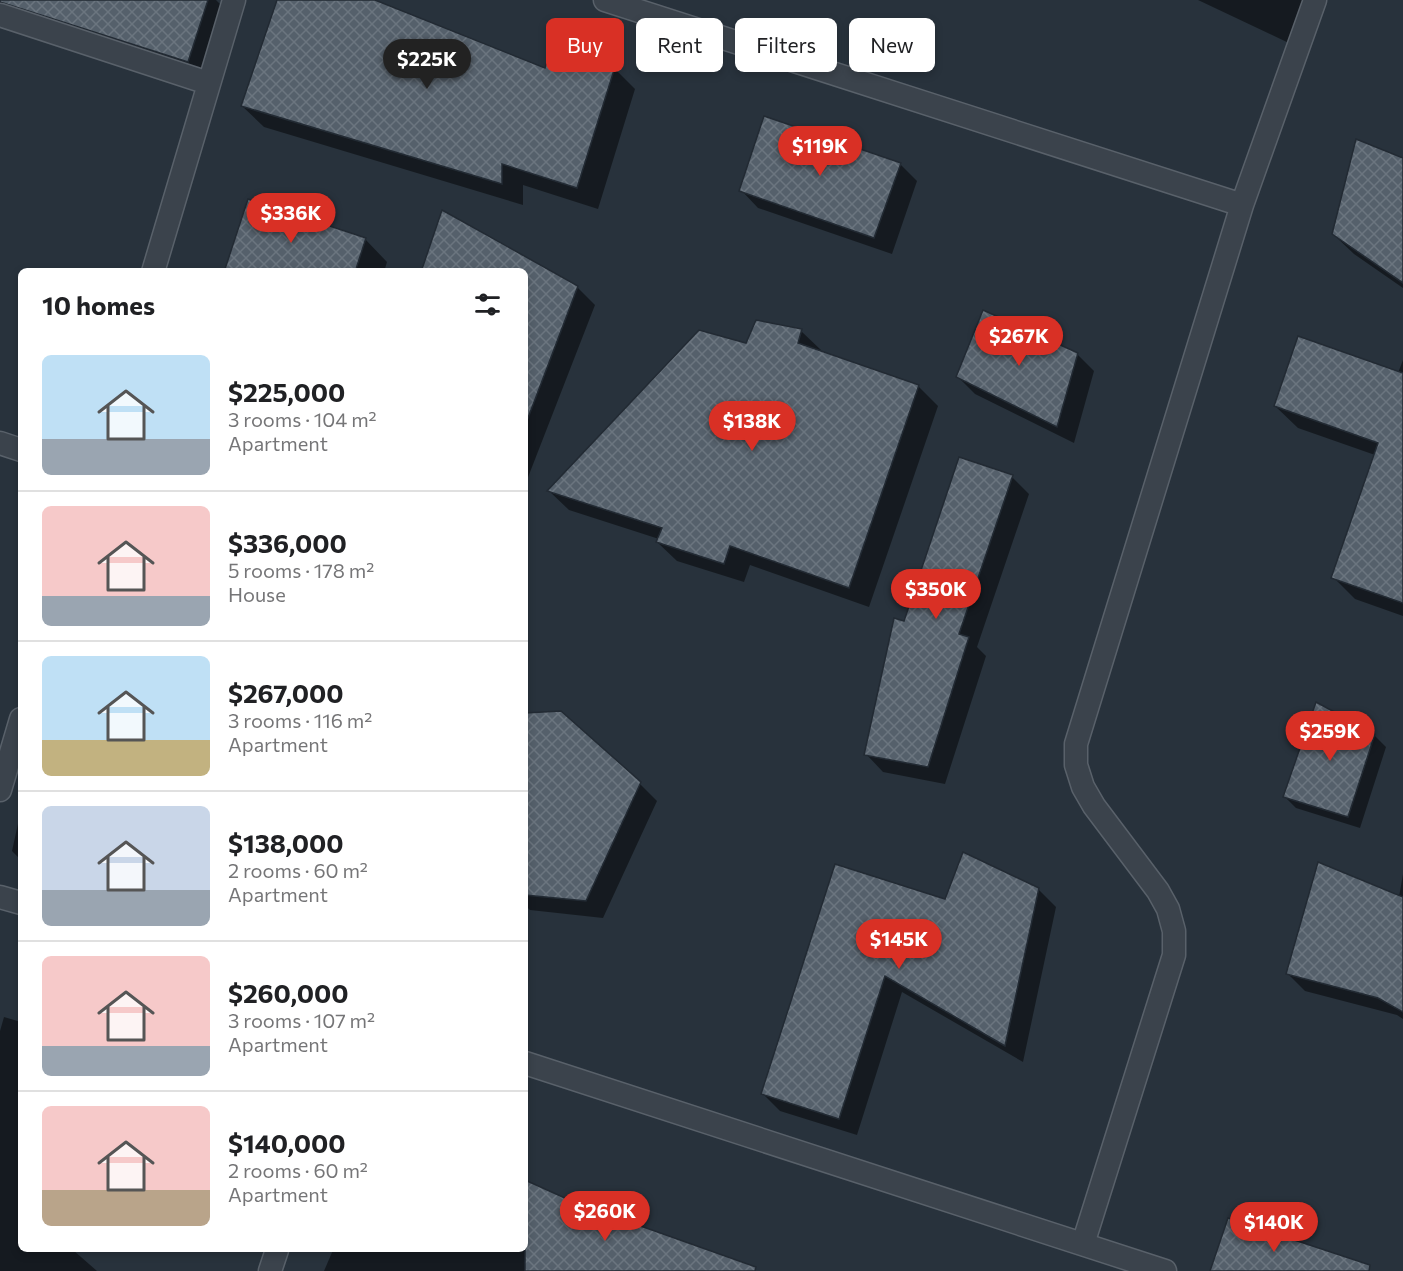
<!DOCTYPE html>
<html lang="en">
<head>
<meta charset="utf-8">
<style>
	body { margin:0; font-family:Commissioner,sans-serif; background:#f2f2f2; color:#202124; height:100vh; display:flex; flex-direction:column; font-size:22px; white-space:nowrap }
	* { box-sizing:border-box; margin:0 }
	p { font-size:20px; color:#757577 }
	.icon { flex:none; width:33px; height:33px; fill:none; stroke:currentColor; stroke-width:2; stroke-linecap:round; stroke-linejoin:round }
	.map { position:relative; flex:1; overflow:hidden }
	.panel { position:absolute; left:18px; top:268px; width:510px; height:984px; display:flex; flex-direction:column; background:#fff; border-radius:9px; box-shadow:0 3px 9px #0003 }
	.panel>* { flex:none }
	.top-card { position:absolute; left:546px; top:18px; width:570px; height:54px; display:flex; gap:12px }
	.price { position:absolute; translate:-50% -51px; padding:0 14px; border-radius:21px; background:#d93025; color:#fff; font-size:20px; line-height:39px; filter:drop-shadow(0 2px 3px #0008) }
	.price::after { content:''; position:absolute; left:50%; top:36px; width:18px; height:14px; margin-left:-9px; background:inherit; clip-path:polygon(0 0,100% 0,50% 100%) }
	.price.current { background:#222; color:#fff }
	ul { padding:0; list-style:none }
	li { display:flex; align-items:center; gap:18px; height:150px; padding:0 24px }
	li+li { border-top:2px solid #e0e0e0 }
	li span { display:grid; place-items:center; flex:none; width:168px; height:120px; border-radius:9px; color:#555 }
	li>.icon { margin-inline-start:auto }
	span .icon { width:72px; height:72px; fill:#fffc; stroke-width:1 }
	li b { font-size:26px }
	h2 { display:flex; justify-content:space-between; align-items:center; height:72px; padding:0 24px; font-size:26px }
	.pill { padding:0 21px; border-radius:9px; background:#fff; box-shadow:0 3px 9px #0003; font-size:21px; line-height:54px }
	.pill.current { background:#d93025; color:#fff }
	.map>svg:first-child { display:block }
</style>
</head>
<body>
<div class="map">
<svg width="1403" height="1271" viewBox="0 0 1403 1271">
	<defs>
		<pattern id="building-cross-hatch" width="8" height="8" patternUnits="userSpaceOnUse" patternTransform="scale(1.5)"><rect width="8" height="8" fill="#55606b"/><path d="M0 0l8 8M0 8l8-8" fill="none" stroke="#6b757f"/></pattern>
	</defs>
	<rect width="100%" height="100%" fill="#28323c"/>
	<path fill="#0007" d="M 0,0 L 216,0 L 227,11 L 205,79 L 0,19 Z
		M 279,0 L 371,0 L 546,70 L 614,68 L 635,89 L 598,209 L 523,185 L 523,205 L 264,127 L 242,106 Z
		M 1198,0 L 1305,0 L 1293,45 Z
		M 1403,160 L 1403,288 L 1354,254 L 1333,234 Z
		M 900,164 L 917,181 L 892,254 L 758,208 L 741,190 Z
		M 443,213 L 577,287 L 595,305 L 525,485 L 525,272 Z
		M 365,239 L 387,262 L 384,272 L 226,272 Z
		M 801,331 L 821,350 L 820,353 L 918,386 L 938,406 L 869,607 L 750,565 L 744,582 L 677,561 L 657,542 L 659,539 L 569,510 L 549,491 L 747,345 Z
		M 1077,354 L 1094,371 L 1074,443 L 975,394 L 957,376 Z
		M 1403,360 L 1403,616 L 1355,599 L 1333,577 L 1375,455 L 1298,428 L 1275,406 L 1398,373 Z
		M 1012,477 L 1029,494 L 977,647 L 986,656 L 945,784 L 883,772 L 866,754 L 905,623 Z
		M 525,715 L 640,784 L 657,801 L 603,918 L 530,910 L 525,905 Z
		M 1374,735 L 1386,747 L 1360,828 L 1296,808 L 1285,797 Z
		M 21,810 L 21,860 L 12,851 Z
		M 1403,874 L 1403,1019 L 1397,1015 L 1305,991 L 1288,974 L 1399,897 Z
		M 1038,889 L 1056,907 L 1023,1062 L 902,992 L 857,1135 L 780,1111 L 763,1094 L 946,901 Z
		M 4,1017 L 21,1022 L 21,1250 L 73,1250 L 97,1271 L 0,1271 L 0,1031 Z
		M 525,1182 L 575,1204 L 750,1271 L 324,1271 L 333,1250 L 525,1250 Z"/>
	<path fill="url(#building-cross-hatch)" stroke="#222a33" stroke-width="1.5" d="M 0,0 L 208,0 L 188,62 L 0,2 Z
		M 277,0 L 375,0 L 545,68 L 552,47 L 615,67 L 577,188 L 502,164 L 502,184 L 241,106 Z
		M 764,116 L 901,163 L 874,238 L 739,191 Z
		M 1356,139 L 1403,158 L 1403,283 L 1332,234 Z
		M 248,199 L 366,238 L 355,272 L 224,272 Z
		M 442,210 L 578,286 L 528,418 L 525,417 L 525,272 L 421,272 Z
		M 983,310 L 1078,353 L 1057,427 L 956,377 Z
		M 756,320 L 802,329 L 798,343 L 919,385 L 849,588 L 730,546 L 724,564 L 656,542 L 662,528 L 547,491 L 699,330 L 746,343 Z
		M 1298,336 L 1403,373 L 1403,603 L 1331,578 L 1378,443 L 1274,406 Z
		M 959,457 L 1013,475 L 959,634 L 969,637 L 928,767 L 864,755 L 894,618 L 904,621 Z
		M 1316,702 L 1375,734 L 1348,817 L 1283,797 Z
		M 561,711 L 641,782 L 586,901 L 525,895 L 525,713 Z
		M 963,852 L 1039,888 L 1005,1046 L 885,976 L 839,1119 L 761,1094 L 835,864 L 945,899 Z
		M 1318,862 L 1403,897 L 1403,1012 L 1378,998 L 1286,974 Z
		M 525,1180 L 576,1203 L 756,1267 L 755,1271 L 525,1271 Z
		M 1228,1218 L 1370,1265 L 1369,1271 L 1210,1271 Z"/>
	<g fill="none" stroke-linecap="round" stroke-linejoin="round">
		<g stroke="#59616a" stroke-width="25">
			<path id="lane" d="M 605,0 L 1242,205
				M 0,15 L 208,83
				M 153,272 L 234,0
				M 0,443 L 21,450
				M 0,790 L 21,719
				M 0,897 L 21,903
				M 525,1063 L 1165,1271
				M 1083,1244 L 1174,955 L 1174,931 L 1168,909 L 1158,891 L 1094,806 L 1083,787 L 1076,765 L 1076,744 L 1242,205 L 1315,0
				M 270,1271 L 277,1250"/>
		</g>
		<use href="#lane" stroke="#3b434c" stroke-width="22"/>
	</g>
</svg>
<b class="price current" style="left:427px;top:90px">$225K</b>
<b class="price" style="left:820px;top:177px">$119K</b>
<b class="price" style="left:291px;top:244px">$336K</b>
<b class="price" style="left:1019px;top:367px">$267K</b>
<b class="price" style="left:752px;top:452px">$138K</b>
<b class="price" style="left:936px;top:620px">$350K</b>
<b class="price" style="left:1330px;top:762px">$259K</b>
<b class="price" style="left:899px;top:970px">$145K</b>
<b class="price" style="left:605px;top:1242px">$260K</b>
<b class="price" style="left:1274px;top:1253px">$140K</b>
<div class="top-card">
<a class="pill current">Buy</a>
<a class="pill">Rent</a>
<a class="pill">Filters</a>
<a class="pill">New</a>
</div>
<section class="panel">
<h2>10 homes<svg class="icon" aria-label="filters" viewBox="0 0 24 24"><path d="M4 7h16M4 17h16"/><circle cx="9" cy="7" r="2"/><circle cx="15" cy="17" r="2"/></svg></h2>
<ul>
<li><span style="background:linear-gradient(#bfe0f5 70%,#9aa5b1 0)"><svg class="icon" aria-label="home" viewBox="0 0 24 24"><path d="M3 11l9-7 9 7M6 9v11h12V9"/></svg></span><div><b>$225,000</b><p>3 rooms · 104 m²</p><p>Apartment</p></div></li>
<li><span style="background:linear-gradient(#f6c9c9 75%,#9aa5b1 0)"><svg class="icon" aria-label="home" viewBox="0 0 24 24"><path d="M3 11l9-7 9 7M6 9v11h12V9"/></svg></span><div><b>$336,000</b><p>5 rooms · 178 m²</p><p>House</p></div></li>
<li><span style="background:linear-gradient(#bfe0f5 70%,#c2b280 0)"><svg class="icon" aria-label="home" viewBox="0 0 24 24"><path d="M3 11l9-7 9 7M6 9v11h12V9"/></svg></span><div><b>$267,000</b><p>3 rooms · 116 m²</p><p>Apartment</p></div></li>
<li><span style="background:linear-gradient(#c9d6e8 70%,#9aa5b1 0)"><svg class="icon" aria-label="home" viewBox="0 0 24 24"><path d="M3 11l9-7 9 7M6 9v11h12V9"/></svg></span><div><b>$138,000</b><p>2 rooms · 60 m²</p><p>Apartment</p></div></li>
<li><span style="background:linear-gradient(#f6c9c9 75%,#9aa5b1 0)"><svg class="icon" aria-label="home" viewBox="0 0 24 24"><path d="M3 11l9-7 9 7M6 9v11h12V9"/></svg></span><div><b>$260,000</b><p>3 rooms · 107 m²</p><p>Apartment</p></div></li>
<li><span style="background:linear-gradient(#f6c9c9 70%,#b9a48a 0)"><svg class="icon" aria-label="home" viewBox="0 0 24 24"><path d="M3 11l9-7 9 7M6 9v11h12V9"/></svg></span><div><b>$140,000</b><p>2 rooms · 60 m²</p><p>Apartment</p></div></li>
</ul>
</section>
</div>
</body>
</html>
